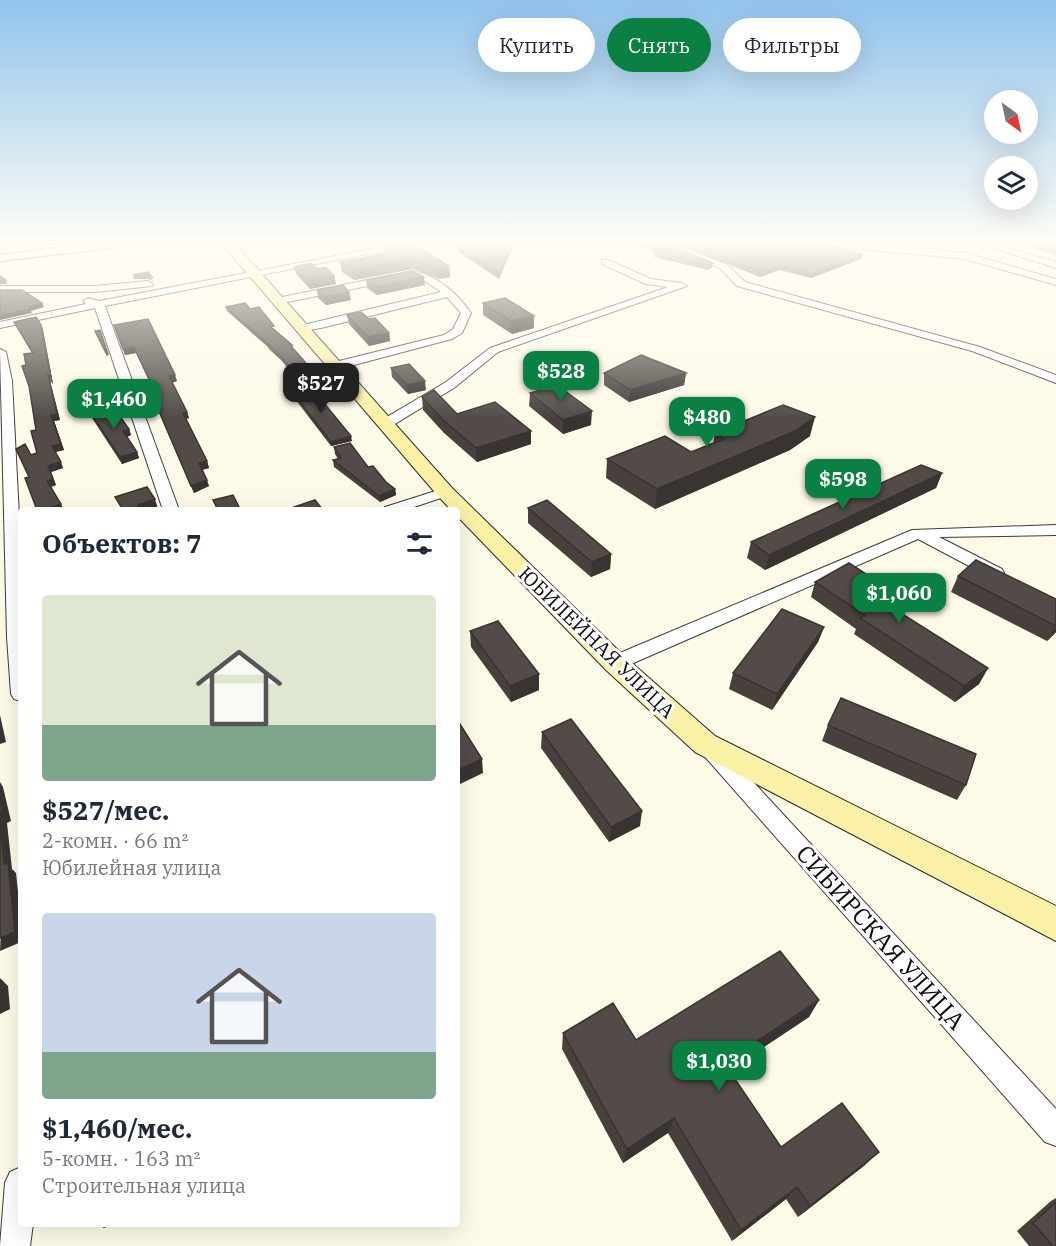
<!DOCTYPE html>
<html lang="ru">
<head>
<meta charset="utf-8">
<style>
	body { margin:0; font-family:"IBM Plex Serif",serif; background:#f6f6f7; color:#1f2937; height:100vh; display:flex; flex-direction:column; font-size:22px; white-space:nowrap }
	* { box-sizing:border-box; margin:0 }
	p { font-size:20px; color:#747a83 }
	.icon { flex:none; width:33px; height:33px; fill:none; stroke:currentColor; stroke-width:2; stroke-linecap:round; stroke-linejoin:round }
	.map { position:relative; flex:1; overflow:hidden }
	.side { position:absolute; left:18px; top:507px; width:442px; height:720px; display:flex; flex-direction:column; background:#fff; border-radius:6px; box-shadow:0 6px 24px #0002 }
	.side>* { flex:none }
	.top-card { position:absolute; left:478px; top:18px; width:488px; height:54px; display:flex; gap:12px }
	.needle { width:39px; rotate:147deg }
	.fabs { position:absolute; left:984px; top:90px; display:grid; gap:12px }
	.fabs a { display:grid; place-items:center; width:54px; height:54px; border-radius:50%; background:#fff; box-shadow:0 6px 24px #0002; font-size:30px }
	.price { position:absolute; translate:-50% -51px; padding:0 14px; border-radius:12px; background:#0b8043; color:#fff; font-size:20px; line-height:39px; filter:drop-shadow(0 2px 3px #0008) }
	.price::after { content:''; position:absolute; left:50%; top:36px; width:18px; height:14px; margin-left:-9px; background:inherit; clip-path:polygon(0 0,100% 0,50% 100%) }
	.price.active { background:#222; color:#fff }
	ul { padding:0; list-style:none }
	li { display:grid; align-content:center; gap:12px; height:318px; padding:0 24px }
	li span { display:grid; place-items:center; height:186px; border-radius:6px; color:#555 }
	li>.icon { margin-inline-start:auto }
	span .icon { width:108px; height:108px; fill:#fffc; stroke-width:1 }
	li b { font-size:26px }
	h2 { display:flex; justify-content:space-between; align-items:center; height:72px; padding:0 24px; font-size:26px }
	.tag { padding:0 21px; border-radius:27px; background:#fff; box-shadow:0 6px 24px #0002; font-size:21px; line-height:54px }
	.tag.active { background:#0b8043; color:#fff }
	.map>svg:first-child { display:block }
</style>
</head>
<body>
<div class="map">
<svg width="1056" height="1246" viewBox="0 0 1056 1246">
	<rect width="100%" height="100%" fill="#fefae8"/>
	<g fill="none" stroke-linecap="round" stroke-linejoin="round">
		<path fill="#b0d9f2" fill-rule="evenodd" d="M 39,244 L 34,247 L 0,251 L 0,245 Z"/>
		<g stroke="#3d3d3d" stroke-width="2">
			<path id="minor" d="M 398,244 L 417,244 L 105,306 L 179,510 L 163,510 L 95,308 L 0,328 L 0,322 L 86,304 L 83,301 L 88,298 L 99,301 Z
				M 657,244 L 670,244 L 726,264 L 745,282 L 980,347 L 1056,375 L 1056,383 L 972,351 L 737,286 L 720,268 Z
				M 835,244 L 870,244 L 966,253 L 1056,279 L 1056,285 L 965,259 L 839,247 Z
				M 981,244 L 995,244 L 1056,262 L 1056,268 Z
				M 602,260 L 608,260 L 651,279 L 682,283 L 687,286 L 498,352 L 454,388 L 390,427 L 380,427 L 378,424 L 380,421 L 446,382 L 490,348 L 668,287 L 646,284 L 602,264 Z
				M 413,271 C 439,277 456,292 471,313 L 462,333 L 452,339 L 335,370 L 329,366 L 331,363 L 444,335 L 453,329 L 461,313 L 447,297 L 321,328 L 303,331 L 298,328 L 299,326 L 441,292 L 425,281 L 413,277 L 277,304 L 272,301 L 277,298 Z
				M 148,281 L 153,284 L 152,286 L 95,292 L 0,292 L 0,286 L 95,286 Z
				M 0,349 L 6,352 L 12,381 L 21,555 L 21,701 L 14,699 L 11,694 L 7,637 Z
				M 445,488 L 450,489 L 452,492 L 450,495 L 405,510 L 382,510 L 385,507 Z
				M 1056,525 L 1056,535 L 939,537 L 1002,569 L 1004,573 L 1002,577 L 990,577 L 918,539 L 622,668 L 615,670 L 608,668 L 606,663 L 608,658 L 912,530 Z
				M 713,744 L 720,746 L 1056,1109 L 1056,1146 L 1045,1142 L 706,758 L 702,752 L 706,746 Z
				M 21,1167 L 21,1224 L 33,1224 L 30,1246 L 0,1246 L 5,1183 L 10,1172 Z"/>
		</g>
		<g stroke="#3d3d3d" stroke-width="3">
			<path id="tertiary" d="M 86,244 L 121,244 L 116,247 L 0,261 L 0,255 Z"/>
		</g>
		<g stroke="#2c2c2c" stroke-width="2">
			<path id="secondary" d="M 222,244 L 235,244 L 452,488 L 624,656 L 715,736 L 1056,906 L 1056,941 L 695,752 L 606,670 L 458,517 L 458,510 L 451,510 L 438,496 Z"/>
		</g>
		<use href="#minor" fill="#fff" fill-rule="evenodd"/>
		<use href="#tertiary" fill="#fff" fill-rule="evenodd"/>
		<use href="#secondary" fill="#faf1a7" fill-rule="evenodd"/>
	</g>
	<path fill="#47403d" d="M 457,244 L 513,244 L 513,246 L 499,279 L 457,251 Z
		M 635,244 L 667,244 L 713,263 L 712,267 L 708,270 L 654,257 L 655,252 L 657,252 Z
		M 677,244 L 825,244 L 861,259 L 811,278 L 779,270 L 760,277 Z
		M 1019,244 L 1056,244 L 1056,255 Z
		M 384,245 L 449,266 L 450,277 L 439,279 L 413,269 L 354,280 L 342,272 L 340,262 L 385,253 Z
		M 294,267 L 317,269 L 334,276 L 336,284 L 310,289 L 296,274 Z
		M 148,272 L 153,281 L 148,279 L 134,279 L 133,275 Z
		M 366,280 L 425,285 L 377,295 L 367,288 Z
		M 317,290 L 351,300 L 326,305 L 318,298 Z
		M 483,303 L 534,328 L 512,334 L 483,315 Z
		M 226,307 L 250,309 L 292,345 L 293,348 L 312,370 L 313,375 L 296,379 L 282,361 L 269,349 L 268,347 L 227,311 Z
		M 347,315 L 369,319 L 389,333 L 390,341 L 369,346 L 349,324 Z
		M 14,322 L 41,325 L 43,330 L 53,384 L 50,381 L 60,420 L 54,421 L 64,450 L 55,452 L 63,468 L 51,472 L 56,485 L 51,487 L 29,477 L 31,455 L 37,453 L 36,430 L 26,365 L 32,353 Z
		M 114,325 L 177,381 L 172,383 L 187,412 L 189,418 L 186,419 L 207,461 L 209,468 L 202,470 L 209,486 L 194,493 L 161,417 L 159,411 L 161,410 L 155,394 L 136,353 L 125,355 Z
		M 391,368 L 426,390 L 408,394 L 392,377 Z
		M 604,373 L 686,373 L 684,385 L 629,402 L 604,385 Z
		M 291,390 L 352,441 L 331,446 L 292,395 Z
		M 530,393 L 591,425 L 563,434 L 529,406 Z
		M 422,397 L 457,414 L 531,444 L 477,462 L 444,433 L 423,410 Z
		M 90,412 L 129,429 L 131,435 L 127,437 L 137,452 L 139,458 L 122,464 L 92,418 Z
		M 715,433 L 810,436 L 790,450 L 655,509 L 606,478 L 607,459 L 691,452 L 713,444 Z
		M 334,447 L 368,467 L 395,489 L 396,495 L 380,502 L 334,467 L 333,460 L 338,459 L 335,454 Z
		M 942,473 L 936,488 L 765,570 L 747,558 L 751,542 Z
		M 528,508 L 611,554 L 610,569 L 591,577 L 528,523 Z
		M 958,576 L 1056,599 L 1056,632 L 1047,641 L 951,592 Z
		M 815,582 L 886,587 L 881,600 L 988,668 L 979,684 L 955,702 L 854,634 L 856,629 L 811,597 Z
		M 824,627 L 818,642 L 772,710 L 729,689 L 733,673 Z
		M 470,631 L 539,690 L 511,702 L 471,647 Z
		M 828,725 L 966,785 L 957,800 L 822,741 Z
		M 542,732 L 640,826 L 609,842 L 541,748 Z
		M 819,1000 L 809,1017 L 729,1070 L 781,1147 L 865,1165 L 798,1217 L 786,1199 L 732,1241 L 668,1133 L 623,1163 L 562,1049 L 563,1033 L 636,1040 Z
		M 1056,1198 L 1056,1246 L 1029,1246 L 1017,1231 L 1051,1201 Z"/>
	<path fill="#393432" d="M 511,244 L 513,244 L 513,246 L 499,279 L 499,273 Z
		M 862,254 L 861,259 L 811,278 L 812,274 Z
		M 412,259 L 413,269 L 354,280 L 353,270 Z
		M 713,263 L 712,267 L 708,270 L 709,265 Z
		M 779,265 L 779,270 L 760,277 L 761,272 Z
		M 449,266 L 450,277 L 439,279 L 438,269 Z
		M 334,276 L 336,284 L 310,289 L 308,281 Z
		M 424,277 L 425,285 L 377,295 L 376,287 Z
		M 0,280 L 6,280 L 7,284 L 0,284 Z
		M 349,292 L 351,300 L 326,305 L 324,297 Z
		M 42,303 L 44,307 L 31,311 L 32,313 L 0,320 L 0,315 Z
		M 534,316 L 534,328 L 512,334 L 511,321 Z
		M 41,325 L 43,330 L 53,384 L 51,378 Z
		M 389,333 L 390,341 L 369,346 L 368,337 Z
		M 134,347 L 136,353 L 125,355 L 123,349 Z
		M 312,370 L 313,375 L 296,379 L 295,374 Z
		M 686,373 L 684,385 L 629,402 L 630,390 Z
		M 48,375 L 50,381 L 60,420 L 54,421 L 64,450 L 55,452 L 52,446 L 51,415 Z
		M 175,375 L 177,381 L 171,383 L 169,376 Z
		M 425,381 L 426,390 L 408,394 L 407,385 Z
		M 592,411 L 591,425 L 563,434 L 563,420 Z
		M 187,412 L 189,418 L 185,419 L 183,413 Z
		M 815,417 L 810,436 L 790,450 L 655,509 L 657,489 Z
		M 129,429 L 131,435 L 125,437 L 123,431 Z
		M 531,431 L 531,444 L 477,462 L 476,448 Z
		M 351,436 L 352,441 L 331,446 L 331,442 Z
		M 137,452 L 139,458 L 122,464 L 120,457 Z
		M 207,461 L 209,468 L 201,470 L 199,463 Z
		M 61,462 L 63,468 L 51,472 L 56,485 L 50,487 L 47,481 L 48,466 Z
		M 942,473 L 936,488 L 765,570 L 769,555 Z
		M 207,480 L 209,486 L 194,493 L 191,486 Z
		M 395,489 L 396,495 L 380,502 L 379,496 Z
		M 155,499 L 158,509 L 140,510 L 138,505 Z
		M 61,504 L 64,510 L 44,510 Z
		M 611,554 L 610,569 L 591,577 L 592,562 Z
		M 886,587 L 880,602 L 872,595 Z
		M 1056,626 L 1056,632 L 1047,641 Z
		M 824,627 L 818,642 L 772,710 L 777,694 Z
		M 988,668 L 979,684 L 955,702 L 964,686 Z
		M 539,674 L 539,690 L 511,702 L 510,686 Z
		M 0,715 L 6,742 L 0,744 Z
		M 482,759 L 483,773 L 458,785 L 458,770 Z
		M 0,782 L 3,787 L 11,821 L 7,823 L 12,869 L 16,873 L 21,919 L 21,942 L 0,951 L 4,864 L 0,824 Z
		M 642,811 L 640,826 L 609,842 L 611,827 Z
		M 0,978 L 8,986 L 10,1009 L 0,1014 Z
		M 819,1000 L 809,1017 L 717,1078 L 724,1063 Z
		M 674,1118 L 668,1133 L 623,1163 L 627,1149 Z
		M 879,1152 L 865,1165 L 798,1217 L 810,1206 Z
		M 797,1187 L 786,1199 L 732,1241 L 741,1230 Z
		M 97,1224 L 114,1224 L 104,1228 Z"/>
	<path fill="#524b47" stroke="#393432" stroke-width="1.5" d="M 390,244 L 413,244 L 449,266 L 438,269 L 412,259 L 353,270 L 340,262 L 392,252 L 384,245 Z
		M 457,244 L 511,244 L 499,273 Z
		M 648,244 L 667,244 L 713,263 L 709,265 L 655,252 L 664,249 Z
		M 689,244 L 825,244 L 862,254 L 812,274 L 779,265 L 761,272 Z
		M 311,263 L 317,269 L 326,267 L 334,276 L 308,281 L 294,267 Z
		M 412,271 L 424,277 L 376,287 L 366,280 Z
		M 148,272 L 152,277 L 147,275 L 133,275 Z
		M 0,276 L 6,280 L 0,280 Z
		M 343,285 L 349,292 L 324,297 L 317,290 Z
		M 0,290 L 22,290 L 42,303 L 29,307 L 30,309 L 0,316 Z
		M 505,298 L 534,316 L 511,321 L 483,303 Z
		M 245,303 L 250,309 L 259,307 L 274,326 L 271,327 L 292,345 L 290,345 L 312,370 L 295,374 L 281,356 L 268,345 L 269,345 L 226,307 Z
		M 361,312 L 369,319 L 375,318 L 389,333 L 368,337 L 347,315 Z
		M 36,317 L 41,325 L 51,378 L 48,375 L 57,414 L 51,415 L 61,444 L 52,446 L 61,462 L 48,466 L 53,479 L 47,481 L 61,504 L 44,510 L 37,510 L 25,478 L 29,477 L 16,449 L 25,444 L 31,455 L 37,453 L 31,431 L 36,430 L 29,386 L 22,366 L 26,365 L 24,354 L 33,353 L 14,322 Z
		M 148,319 L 175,375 L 169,376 L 187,412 L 183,413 L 207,461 L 199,463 L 207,480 L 191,486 L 159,411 L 161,410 L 153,387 L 134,347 L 123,349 L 114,325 Z
		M 100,330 L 108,354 L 107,355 L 95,331 Z
		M 641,355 L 686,373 L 630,390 L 604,373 Z
		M 409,364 L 425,381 L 407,385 L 391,368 Z
		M 557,385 L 592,411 L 563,420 L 530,393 Z
		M 310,386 L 351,436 L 331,442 L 291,390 Z
		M 434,390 L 457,414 L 495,402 L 531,431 L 476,448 L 443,420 L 422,397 Z
		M 112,405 L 129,429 L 123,431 L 137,452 L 120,457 L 90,412 Z
		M 783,405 L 815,417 L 795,431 L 657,489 L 607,459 L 665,436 L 691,452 L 724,439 L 715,433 Z
		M 350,443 L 368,467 L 373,466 L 386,482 L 395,489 L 379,496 L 333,460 L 341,458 L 334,447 Z
		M 921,465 L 942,473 L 769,555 L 751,542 Z
		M 147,487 L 155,499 L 138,505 L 141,510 L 123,510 L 115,497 Z
		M 233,495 L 240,509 L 235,510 L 218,510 L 213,500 Z
		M 315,500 L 323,510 L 289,510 L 288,509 Z
		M 547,500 L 611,554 L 592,562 L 528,508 Z
		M 976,560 L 1056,599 L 1056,626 L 958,576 Z
		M 849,563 L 886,587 L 872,595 L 988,668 L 964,686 L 860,618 L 865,615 L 815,582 Z
		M 782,609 L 824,627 L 777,694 L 733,673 Z
		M 498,621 L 539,674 L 510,686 L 470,631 Z
		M 841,698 L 976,754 L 966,785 L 828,725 Z
		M 571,719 L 642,811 L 611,827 L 542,732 Z
		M 458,721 L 482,759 L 458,770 Z
		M 0,798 L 3,811 L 0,812 Z
		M 0,824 L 4,864 L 8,863 L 15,932 L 0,938 Z
		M 780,951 L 819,1000 L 724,1063 L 781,1147 L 842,1103 L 879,1152 L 810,1206 L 797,1187 L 741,1230 L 674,1118 L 627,1149 L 563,1033 L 613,1003 L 636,1040 Z
		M 1056,1202 L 1056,1246 L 1053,1246 L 1033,1223 Z"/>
	<linearGradient id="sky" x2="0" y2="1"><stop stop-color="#91c3ec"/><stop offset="0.58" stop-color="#fffdf5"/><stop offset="1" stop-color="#fffdf5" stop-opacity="0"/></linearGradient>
	<rect width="1056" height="419" fill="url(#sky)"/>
	<g text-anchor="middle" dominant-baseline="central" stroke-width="6" stroke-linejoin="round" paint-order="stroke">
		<g font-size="20" fill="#0a0a0a" stroke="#fff">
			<text transform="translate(597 642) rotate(44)">ЮБИЛЕЙНАЯ УЛИЦА</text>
		</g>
		<g font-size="24" fill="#0a0a0a" stroke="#fff">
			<text transform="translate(881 937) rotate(48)">СИБИРСКАЯ УЛИЦА</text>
		</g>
	</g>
</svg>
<div class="fabs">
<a><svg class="needle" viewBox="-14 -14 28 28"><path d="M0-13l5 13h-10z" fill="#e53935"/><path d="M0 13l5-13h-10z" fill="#747a83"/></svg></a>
<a><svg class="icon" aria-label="layers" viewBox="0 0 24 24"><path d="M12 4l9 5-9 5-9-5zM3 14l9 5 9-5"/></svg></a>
</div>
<b class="price" style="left:561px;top:402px">$528</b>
<b class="price active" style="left:321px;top:414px">$527</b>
<b class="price" style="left:114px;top:430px">$1,460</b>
<b class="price" style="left:707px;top:448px">$480</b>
<b class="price" style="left:843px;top:510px">$598</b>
<b class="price" style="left:899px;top:624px">$1,060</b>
<b class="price" style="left:719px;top:1092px">$1,030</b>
<div class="top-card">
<a class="tag">Купить</a>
<a class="tag active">Снять</a>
<a class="tag">Фильтры</a>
</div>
<section class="side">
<h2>Объектов: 7<svg class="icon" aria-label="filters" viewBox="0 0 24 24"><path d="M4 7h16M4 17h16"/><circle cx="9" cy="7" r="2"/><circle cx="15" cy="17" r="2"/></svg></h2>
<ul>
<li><span style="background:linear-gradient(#dfe7d0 70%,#7fa58c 0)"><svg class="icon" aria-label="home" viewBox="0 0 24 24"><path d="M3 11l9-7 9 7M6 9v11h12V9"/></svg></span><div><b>$527/мес.</b><p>2-комн. · 66 m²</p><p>Юбилейная улица</p></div></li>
<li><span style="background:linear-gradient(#c9d6e8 75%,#7fa58c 0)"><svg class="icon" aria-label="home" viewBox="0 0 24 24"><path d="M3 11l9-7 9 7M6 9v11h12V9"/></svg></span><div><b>$1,460/мес.</b><p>5-комн. · 163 m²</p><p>Строительная улица</p></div></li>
</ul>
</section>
</div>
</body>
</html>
